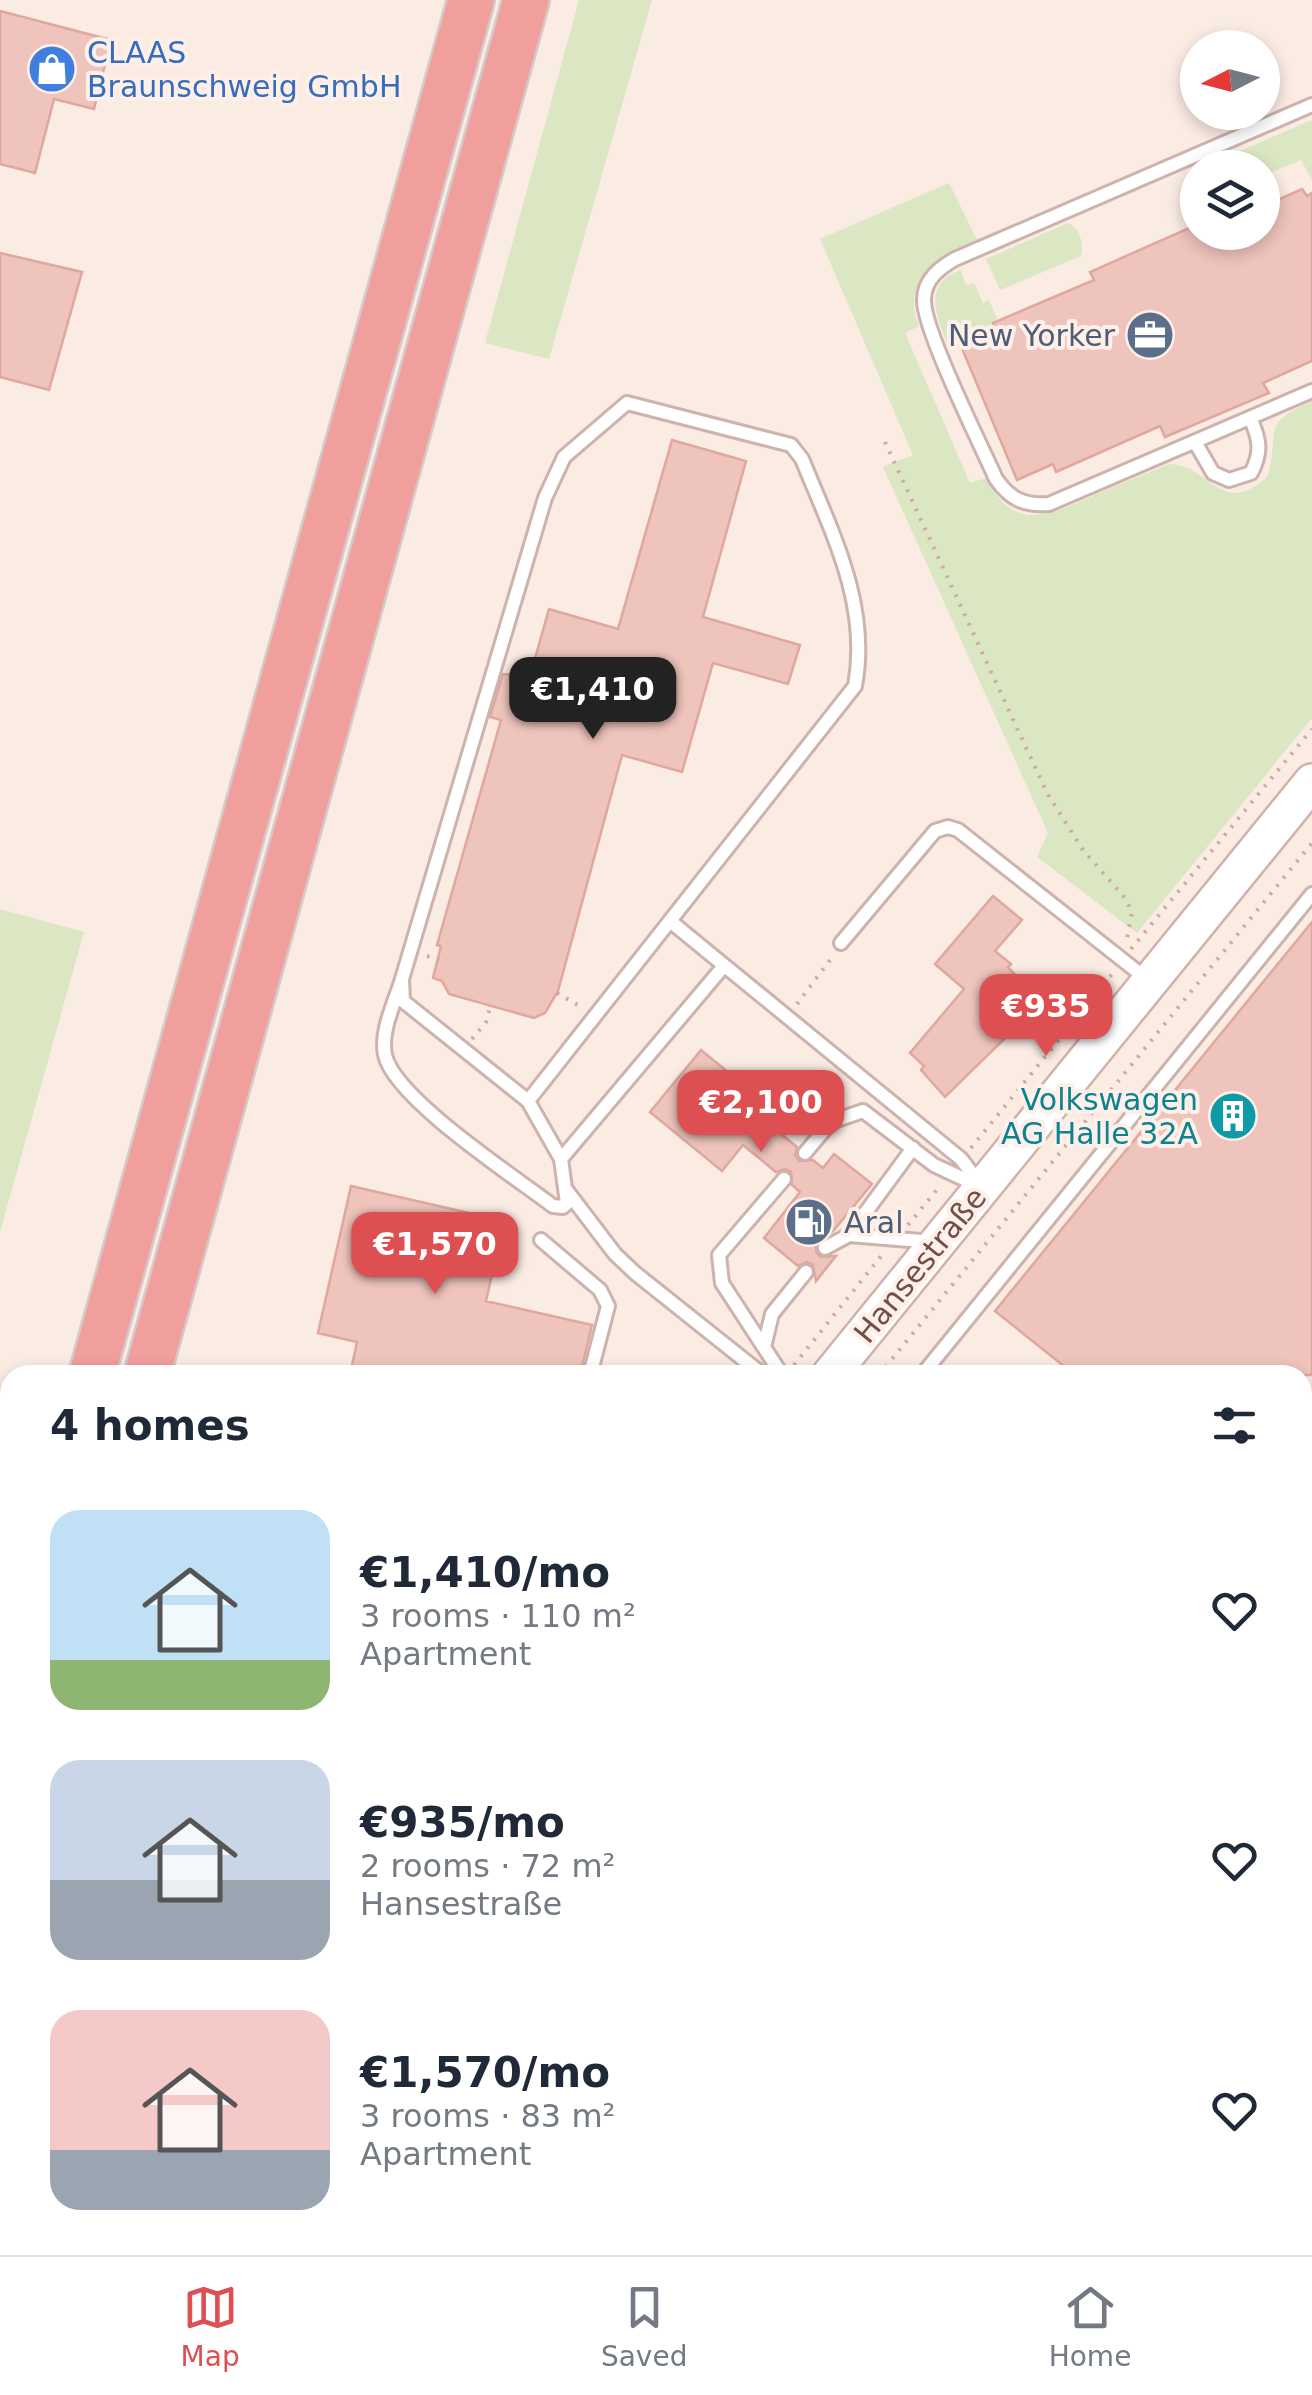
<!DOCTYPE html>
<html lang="en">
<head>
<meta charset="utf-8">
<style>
	body { margin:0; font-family:"DejaVu Sans",sans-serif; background:#f6f6f7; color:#1f2937; height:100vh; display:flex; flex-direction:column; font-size:38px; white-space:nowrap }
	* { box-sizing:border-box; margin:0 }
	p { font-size:32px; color:#747a83 }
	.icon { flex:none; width:55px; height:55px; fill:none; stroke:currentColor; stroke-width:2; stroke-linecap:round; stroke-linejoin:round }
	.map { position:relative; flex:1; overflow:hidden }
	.details { position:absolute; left:0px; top:1365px; width:1312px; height:890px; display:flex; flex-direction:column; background:#fff; border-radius:30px 30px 0 0; box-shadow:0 5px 15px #0003 }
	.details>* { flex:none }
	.needle { width:65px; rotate:264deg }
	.fabs { position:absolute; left:1180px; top:30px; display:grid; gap:20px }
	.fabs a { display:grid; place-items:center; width:100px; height:100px; border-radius:50%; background:#fff; box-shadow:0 5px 15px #0003; font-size:50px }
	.price { position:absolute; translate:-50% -85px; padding:0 22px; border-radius:20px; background:#dd4f51; color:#fff; font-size:32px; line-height:65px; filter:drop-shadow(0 2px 5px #0008) }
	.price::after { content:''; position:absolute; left:50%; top:60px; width:30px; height:22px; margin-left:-15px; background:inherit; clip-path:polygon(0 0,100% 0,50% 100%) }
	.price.on { background:#222; color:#fff }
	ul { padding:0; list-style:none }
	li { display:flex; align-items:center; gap:30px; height:250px; padding:0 50px }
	li span { display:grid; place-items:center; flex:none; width:280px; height:200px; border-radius:30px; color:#555 }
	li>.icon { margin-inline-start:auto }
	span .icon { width:120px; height:120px; fill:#fffc; stroke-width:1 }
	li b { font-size:42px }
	h2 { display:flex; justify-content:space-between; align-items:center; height:120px; padding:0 50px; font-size:42px }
	.dock { display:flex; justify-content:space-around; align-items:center; height:140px; border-top:2px solid #e0e1e3; background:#fff; font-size:28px; color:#747a83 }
	.dock a { display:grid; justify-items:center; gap:5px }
	.dock .on { color:#dd4f51 }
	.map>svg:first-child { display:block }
</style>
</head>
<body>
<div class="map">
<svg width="1312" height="2255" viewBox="0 0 1312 2255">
	<rect width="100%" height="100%" fill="#faebe3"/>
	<path fill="#dae7c2" d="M 579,0 L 652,0 L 549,359 L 485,343 Z
		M 1312,120 L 1312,180 L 1301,160 L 1263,176 L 1262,168 L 1203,167 Z
		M 949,183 L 978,242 C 942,256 899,281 919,326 L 905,333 L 970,483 L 986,478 C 1014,535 1052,514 1097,494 C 1121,484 1145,474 1169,464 C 1212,465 1220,519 1267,477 C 1282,432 1257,425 1312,401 L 1312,718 L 1137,933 L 1037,857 L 1048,833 L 883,467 L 913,455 L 820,239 Z
		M 1068,223 C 1079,227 1085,245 1081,256 L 1000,290 L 986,259 Z
		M 961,270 L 966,285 L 974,283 L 983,303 L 989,300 L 998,321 L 996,331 L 989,334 L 979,330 L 973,335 L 973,340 L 950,350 C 938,321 920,283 961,270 Z
		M 0,909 L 84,932 L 0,1232 Z"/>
	<path fill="#eec4bc" stroke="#e0a79e" stroke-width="2.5" d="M 0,11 L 111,40 L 94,109 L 54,99 L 35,173 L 0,164 Z
		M 1302,189 L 1307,196 L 1312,193 L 1312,361 L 1263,383 L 1269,393 L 1165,437 L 1160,426 L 1056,472 L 1053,464 L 1017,480 L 961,346 L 996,331 L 993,323 L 1094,280 L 1090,272 L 1196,225 L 1198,232 L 1262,232 L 1262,207 Z
		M 0,253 L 82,272 L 49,390 L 0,377 Z
		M 672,440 L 746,461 L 703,617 L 800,645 L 788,684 L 713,663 L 682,772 L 622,755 L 558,991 L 545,1013 L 534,1018 L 449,994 L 442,981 L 433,978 L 441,946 L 437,945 L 501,720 L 490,717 L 503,674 L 530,676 L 549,609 L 618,629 Z
		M 993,896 L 1022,920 L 995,951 L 1011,964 L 1008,967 L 1041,1003 L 945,1097 L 921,1070 L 924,1066 L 910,1053 L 964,989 L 935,964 Z
		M 1312,922 L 1312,1375 L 1075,1375 L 995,1311 Z
		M 701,1050 L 773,1109 L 764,1120 L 797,1147 L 795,1155 L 799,1161 L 813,1160 L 823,1168 L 834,1154 L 872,1184 L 834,1230 L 816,1244 L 816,1252 L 821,1257 L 836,1256 L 816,1281 L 813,1265 L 807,1262 L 798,1266 L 764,1238 L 800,1192 L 792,1185 L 791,1172 L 785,1169 L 776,1172 L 743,1145 L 722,1171 L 650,1112 Z
		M 351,1186 L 504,1221 L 486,1301 L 592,1325 L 580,1375 L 350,1375 L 357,1342 L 318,1333 Z"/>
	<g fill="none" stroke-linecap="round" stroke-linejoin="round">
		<g stroke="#cdb3ad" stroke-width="18">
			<path id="lane" d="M 1312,105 L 955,259 C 939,268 924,280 924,300 C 923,329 981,445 996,479 C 1010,499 1024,506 1049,504 L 1312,391
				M 1195,442 L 1213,473 L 1229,480 L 1251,473 C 1262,453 1260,439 1250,418
				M 670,921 L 961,1159 L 980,1184
				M 841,943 L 935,831 L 948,827 L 958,830 L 1148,980
				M 402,979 C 395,1002 380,1031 385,1055 C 394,1098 515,1177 553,1206 L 563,1207 L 567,1203 L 561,1159 L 528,1101 L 855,686 C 870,605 832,533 802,459 L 791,445 L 627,403 L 564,457 L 545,498 L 402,979 L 403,1001 L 528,1101
				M 913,1148 L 849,1235 L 933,1242
				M 805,1153 L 831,1122 L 863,1111 L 934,1165 L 981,1187
				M 561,1159 L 723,967
				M 567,1191 L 615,1254 L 635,1273 L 763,1375
				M 541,1240 L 600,1290 L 608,1306 L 590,1375
				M 825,1248 L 849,1235
				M 764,1347 L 772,1314 L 806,1272
				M 782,1375 L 722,1283 L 719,1255 L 784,1179
				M 922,1375 L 1312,894
				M 1302,1765 L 1312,1753
				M 1302,1845 L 1312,1834
				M 0,2145 L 10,2127
				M 934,2245 L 947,2255
				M 1249,2245 L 1262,2255
				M 912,2255 L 920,2245"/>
		</g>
		<g stroke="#cdb3ad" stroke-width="30">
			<path id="street" d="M 1114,2245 L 1127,2255"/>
		</g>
		<g stroke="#d0b2aa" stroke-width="40">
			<path id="secondary" d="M 830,1375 L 1312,782
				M 129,2255 L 137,2245"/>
		</g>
		<g stroke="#d4cac9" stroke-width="50">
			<path id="highway" d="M 92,1375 L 471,0
				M 147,1375 L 526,0
				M 0,1711 L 10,1675
				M 0,1908 L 10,1872
				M 247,2245 L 252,2255"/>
		</g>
		<path stroke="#d2a7a0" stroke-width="4" stroke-dasharray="2.5 8" stroke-linecap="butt" d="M 885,442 L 1047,793 L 1083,850 L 1125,898 L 1132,912 L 1126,944
			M 1131,949 L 1312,729
			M 427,956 L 442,961
			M 557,993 L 583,1008
			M 797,1004 L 833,956
			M 472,1039 L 486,1022 L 491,1004
			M 971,1148 L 1113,973
			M 908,1225 L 940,1186
			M 794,1365 L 882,1255
			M 879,1375 L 1312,843"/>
		<use href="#lane" stroke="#fff" stroke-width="12"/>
		<use href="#street" stroke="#fff" stroke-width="25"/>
		<use href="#secondary" stroke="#fff" stroke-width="35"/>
		<use href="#highway" stroke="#f19f9d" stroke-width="45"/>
	</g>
	<defs>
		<g id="shop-disc" transform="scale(2.5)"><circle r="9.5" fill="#3f7fe0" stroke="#fef0e8"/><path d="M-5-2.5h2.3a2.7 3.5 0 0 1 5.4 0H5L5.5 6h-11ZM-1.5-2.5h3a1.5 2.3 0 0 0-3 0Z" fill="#fff"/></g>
		<g id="office-disc" transform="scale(2.5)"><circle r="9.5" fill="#5c6f8a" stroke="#fef0e8"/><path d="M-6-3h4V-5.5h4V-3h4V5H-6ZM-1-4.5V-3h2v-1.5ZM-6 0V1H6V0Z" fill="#fff"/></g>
		<g id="building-disc" transform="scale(2.5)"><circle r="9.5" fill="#0f9aa8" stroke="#fef0e8"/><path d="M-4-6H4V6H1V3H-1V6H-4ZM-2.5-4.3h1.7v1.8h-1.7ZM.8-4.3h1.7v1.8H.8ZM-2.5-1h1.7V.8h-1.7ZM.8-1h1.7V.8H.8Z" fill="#fff"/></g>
		<g id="fuel-disc" transform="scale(2.5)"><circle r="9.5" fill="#5c6f8a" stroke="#fef0e8"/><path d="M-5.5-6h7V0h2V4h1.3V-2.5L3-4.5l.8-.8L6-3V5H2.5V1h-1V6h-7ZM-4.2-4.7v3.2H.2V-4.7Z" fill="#fff"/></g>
	</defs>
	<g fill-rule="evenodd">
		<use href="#shop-disc" x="52" y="69"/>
		<use href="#office-disc" x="1150" y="335"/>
		<use href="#building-disc" x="1233" y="1116"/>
		<use href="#fuel-disc" x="809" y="1222"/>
	</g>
	<g text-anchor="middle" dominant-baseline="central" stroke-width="8" stroke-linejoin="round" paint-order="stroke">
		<g font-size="30" fill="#366cbe" stroke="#fef0e8" text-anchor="start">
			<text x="87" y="52">CLAAS<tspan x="87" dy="34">Braunschweig GmbH</tspan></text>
		</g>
		<g font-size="30" fill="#4e5e75" stroke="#fef0e8" text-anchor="end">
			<text x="1115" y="335">New Yorker</text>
			<text x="844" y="1222" text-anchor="start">Aral</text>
		</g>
		<g font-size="30" fill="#0d838f" stroke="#fef0e8" text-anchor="end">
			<text x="1198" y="1099">Volkswagen<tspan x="1198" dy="34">AG Halle 32A</tspan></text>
		</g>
		<g font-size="30" fill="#704f4b" stroke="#fef0e8">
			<text transform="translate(920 1265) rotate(-51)">Hansestraße</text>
		</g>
	</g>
</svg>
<div class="fabs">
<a><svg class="needle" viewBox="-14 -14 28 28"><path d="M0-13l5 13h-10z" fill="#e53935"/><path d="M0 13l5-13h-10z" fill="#747a83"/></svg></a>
<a><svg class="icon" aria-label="layers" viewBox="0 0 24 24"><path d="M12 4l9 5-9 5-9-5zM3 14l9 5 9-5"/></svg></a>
</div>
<b class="price on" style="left:593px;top:742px">€1,410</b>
<b class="price" style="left:1046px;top:1059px">€935</b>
<b class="price" style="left:761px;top:1155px">€2,100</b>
<b class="price" style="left:435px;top:1297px">€1,570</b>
<section class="details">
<h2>4 homes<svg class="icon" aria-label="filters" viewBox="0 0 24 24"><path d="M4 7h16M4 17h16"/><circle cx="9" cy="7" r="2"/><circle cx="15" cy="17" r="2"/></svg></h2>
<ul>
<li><span style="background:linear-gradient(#bfe0f5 75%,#8fb573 0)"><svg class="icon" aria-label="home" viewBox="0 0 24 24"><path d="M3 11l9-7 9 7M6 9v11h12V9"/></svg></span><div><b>€1,410/mo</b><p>3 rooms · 110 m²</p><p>Apartment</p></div><svg class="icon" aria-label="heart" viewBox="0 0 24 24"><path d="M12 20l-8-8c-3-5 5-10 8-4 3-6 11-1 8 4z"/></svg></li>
<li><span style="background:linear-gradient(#c9d6e8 60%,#9aa5b1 0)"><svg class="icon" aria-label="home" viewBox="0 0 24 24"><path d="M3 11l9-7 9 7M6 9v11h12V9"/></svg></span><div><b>€935/mo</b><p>2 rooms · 72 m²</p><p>Hansestraße</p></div><svg class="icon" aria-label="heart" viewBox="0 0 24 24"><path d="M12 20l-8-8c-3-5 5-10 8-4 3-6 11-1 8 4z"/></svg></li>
<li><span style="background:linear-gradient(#f6c9c9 70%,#9aa5b1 0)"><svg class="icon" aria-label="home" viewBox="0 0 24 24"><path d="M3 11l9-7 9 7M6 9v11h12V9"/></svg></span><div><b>€1,570/mo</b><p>3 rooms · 83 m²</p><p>Apartment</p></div><svg class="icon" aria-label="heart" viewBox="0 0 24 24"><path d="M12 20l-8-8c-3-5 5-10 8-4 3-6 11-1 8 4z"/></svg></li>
</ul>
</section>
</div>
<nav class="dock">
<a class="on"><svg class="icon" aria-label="map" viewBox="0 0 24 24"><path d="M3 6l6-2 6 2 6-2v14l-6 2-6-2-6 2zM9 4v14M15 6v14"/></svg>Map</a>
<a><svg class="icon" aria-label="saved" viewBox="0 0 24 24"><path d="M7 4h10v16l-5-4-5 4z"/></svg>Saved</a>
<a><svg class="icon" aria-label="home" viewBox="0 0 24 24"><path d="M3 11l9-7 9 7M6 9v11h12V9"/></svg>Home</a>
</nav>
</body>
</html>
